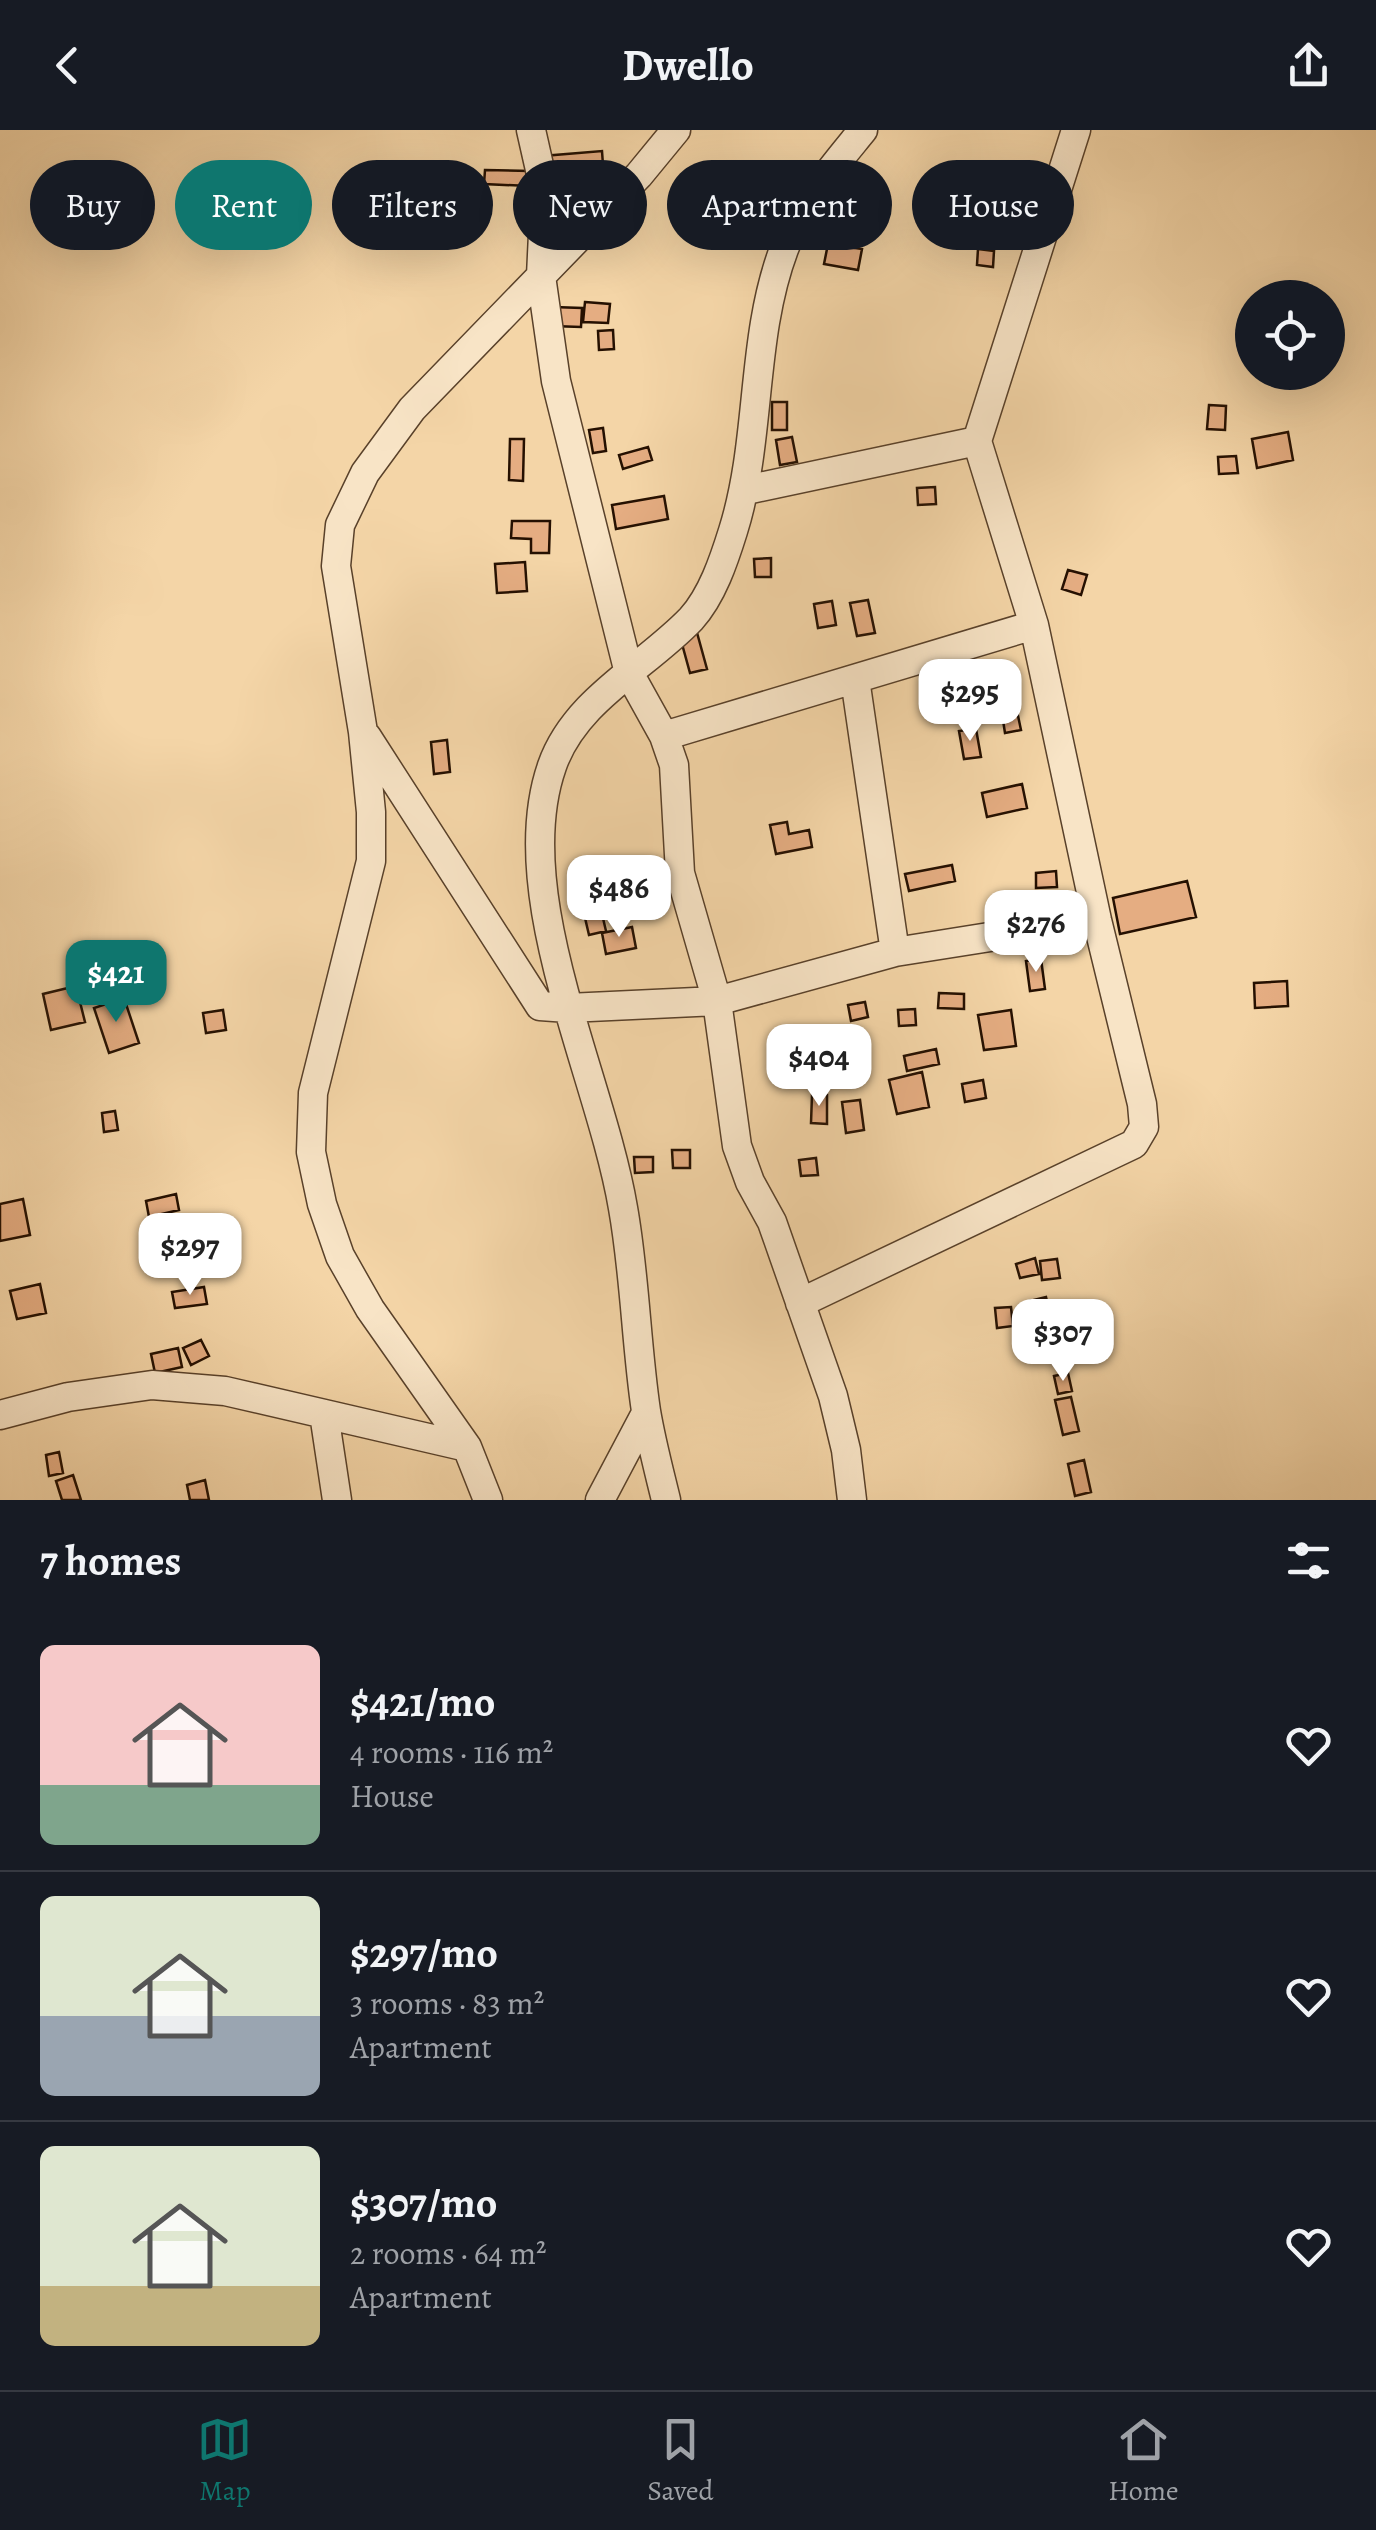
<!DOCTYPE html>
<html lang="en">
<head>
<meta charset="utf-8">
<style>
	body { margin:0; font-family:Alegreya,serif; background:#20242c; color:#f1f3f6; height:100vh; display:flex; flex-direction:column; font-size:38px; white-space:nowrap }
	* { box-sizing:border-box; margin:0 }
	p { font-size:32px; color:#9ea1a6 }
	.icon { flex:none; width:55px; height:55px; fill:none; stroke:currentColor; stroke-width:2; stroke-linecap:round; stroke-linejoin:round }
	.map { position:relative; height:1370px; overflow:hidden }
	.sheet { display:flex; flex-direction:column; background:#171b24; flex:1 }
	.sheet>* { flex:none }
	.top-card { position:absolute; left:30px; top:30px; width:1318px; height:90px; display:flex; gap:20px }
	.fabs { position:absolute; left:1235px; top:150px; display:grid; gap:20px }
	.fabs a { display:grid; place-items:center; width:110px; height:110px; border-radius:50%; background:#171b24; box-shadow:0 10px 40px #0002; font-size:50px }
	.price { position:absolute; translate:-50% -85px; padding:0 22px; border-radius:20px; background:#fff; color:#222; font-size:32px; line-height:65px; filter:drop-shadow(0 2px 5px #0008) }
	.price::after { content:''; position:absolute; left:50%; top:60px; width:30px; height:22px; margin-left:-15px; background:inherit; clip-path:polygon(0 0,100% 0,50% 100%) }
	.price.on { background:#0f766e; color:#fff }
	ul { padding:0; list-style:none }
	li { display:flex; align-items:center; gap:30px; height:250px; padding:0 40px }
	li+li { border-top:2px solid #363941 }
	li span { display:grid; place-items:center; flex:none; width:280px; height:200px; border-radius:15px; color:#555 }
	li>.icon { margin-inline-start:auto }
	span .icon { width:120px; height:120px; fill:#fffc; stroke-width:1 }
	li b { font-size:42px }
	h2 { display:flex; justify-content:space-between; align-items:center; height:120px; padding:0 40px; font-size:42px }
	.chip { padding:0 35px; border-radius:45px; background:#171b24; box-shadow:0 10px 40px #0002; font-size:35px; line-height:90px }
	.chip.on { background:#0f766e; color:#fff }
	header { display:flex; justify-content:space-between; align-items:center; height:130px; padding:0 40px; background:#171b24; font-size:45px; font-weight:600 }
	.dock { display:flex; justify-content:space-around; align-items:center; height:140px; border-top:2px solid #363941; background:#171b24; font-size:28px; color:#9ea1a6 }
	.dock a { display:grid; justify-items:center; gap:5px }
	.dock .on { color:#0f766e }
	.map>svg:first-child { display:block }
</style>
</head>
<body>
<header><svg class="icon" aria-label="back" viewBox="0 0 24 24"><path d="M15 5l-7 7 7 7"/></svg>Dwello<svg class="icon" aria-label="share" viewBox="0 0 24 24"><path d="M12 15V3M7 8l5-5 5 5M5 13v7h14v-7"/></svg></header>
<div class="map">
<svg width="1376" height="1370" viewBox="0 0 1376 1370">
	<rect width="100%" height="100%" fill="#f4d5a7"/>
	<filter id="stains"><feTurbulence type="fractalNoise" baseFrequency=".002" numOctaves="4"/><feColorMatrix values="0 0 0 0 .2 0 0 0 0 .09 0 0 0 0 .02 0 0 0 .5 -.17"/></filter>
	<radialGradient id="worn" r=".72"><stop offset=".6" stop-color="#630" stop-opacity="0"/><stop offset="1" stop-color="#630" stop-opacity=".3"/></radialGradient>
	<path fill="#e5ad82" stroke="#251001" stroke-width="2.5" d="M 602,21 L 604,49 L 545,54 L 543,26 Z
		M 797,32 L 798,52 L 784,52 L 783,33 Z
		M 485,40 L 530,41 L 529,56 L 484,54 Z
		M 841,78 L 861,83 L 857,97 L 837,93 Z
		M 953,80 L 969,80 L 968,102 L 953,102 Z
		M 828,114 L 862,119 L 858,140 L 824,134 Z
		M 978,119 L 994,121 L 993,137 L 977,135 Z
		M 585,172 L 610,174 L 608,193 L 583,192 Z
		M 553,177 L 582,178 L 581,197 L 552,196 Z
		M 613,200 L 614,219 L 599,220 L 598,201 Z
		M 772,272 L 787,272 L 787,300 L 772,300 Z
		M 1209,275 L 1226,276 L 1225,300 L 1207,299 Z
		M 603,298 L 606,321 L 593,323 L 589,300 Z
		M 1288,302 L 1293,330 L 1257,338 L 1252,309 Z
		M 792,307 L 797,332 L 780,335 L 776,310 Z
		M 510,309 L 524,309 L 523,351 L 509,350 Z
		M 648,317 L 652,330 L 623,339 L 619,325 Z
		M 1236,326 L 1238,343 L 1219,344 L 1218,327 Z
		M 935,357 L 936,374 L 918,375 L 917,358 Z
		M 664,366 L 668,389 L 616,399 L 612,375 Z
		M 512,391 L 550,391 L 549,423 L 531,423 L 531,409 L 511,408 Z
		M 771,428 L 771,447 L 755,447 L 754,429 Z
		M 525,432 L 527,461 L 497,463 L 495,434 Z
		M 1068,440 L 1087,445 L 1081,465 L 1062,459 Z
		M 868,470 L 875,503 L 857,506 L 850,473 Z
		M 832,471 L 836,495 L 818,498 L 814,474 Z
		M 696,499 L 707,539 L 690,543 L 679,503 Z
		M 1017,581 L 1021,600 L 1005,603 L 1002,584 Z
		M 976,599 L 981,627 L 964,629 L 959,601 Z
		M 447,610 L 450,642 L 434,644 L 431,612 Z
		M 1022,654 L 1027,678 L 987,687 L 982,663 Z
		M 787,692 L 789,704 L 809,700 L 812,717 L 776,724 L 770,695 Z
		M 952,735 L 955,751 L 909,761 L 905,744 Z
		M 1056,741 L 1057,757 L 1036,758 L 1036,743 Z
		M 1187,751 L 1196,787 L 1120,804 L 1113,768 Z
		M 599,771 L 606,801 L 589,805 L 582,775 Z
		M 632,797 L 636,818 L 606,824 L 602,803 Z
		M 1041,829 L 1045,859 L 1030,861 L 1026,831 Z
		M 1287,851 L 1288,876 L 1255,878 L 1254,853 Z
		M 76,856 L 85,892 L 51,900 L 43,864 Z
		M 939,863 L 964,864 L 964,879 L 938,878 Z
		M 124,868 L 139,913 L 109,923 L 94,878 Z
		M 865,872 L 868,887 L 851,891 L 848,875 Z
		M 915,879 L 916,895 L 899,896 L 898,880 Z
		M 223,880 L 226,900 L 206,903 L 203,883 Z
		M 1011,880 L 1016,916 L 984,920 L 978,885 Z
		M 936,919 L 939,934 L 907,941 L 904,926 Z
		M 922,942 L 929,977 L 897,984 L 889,950 Z
		M 983,950 L 986,968 L 965,972 L 962,954 Z
		M 812,965 L 827,965 L 827,994 L 811,993 Z
		M 860,970 L 864,1000 L 846,1003 L 842,972 Z
		M 115,981 L 118,1000 L 104,1002 L 102,983 Z
		M 672,1020 L 690,1020 L 690,1038 L 673,1038 Z
		M 634,1027 L 653,1027 L 653,1042 L 635,1043 Z
		M 816,1028 L 818,1045 L 801,1046 L 799,1030 Z
		M 176,1064 L 179,1080 L 149,1087 L 146,1071 Z
		M 23,1069 L 30,1105 L 0,1111 L 0,1074 Z
		M 1035,1128 L 1039,1144 L 1020,1148 L 1016,1134 Z
		M 1057,1129 L 1060,1148 L 1042,1150 L 1040,1131 Z
		M 40,1154 L 46,1183 L 17,1189 L 10,1161 Z
		M 204,1157 L 207,1174 L 175,1178 L 172,1162 Z
		M 1046,1167 L 1050,1185 L 1034,1189 L 1030,1171 Z
		M 1011,1177 L 1013,1196 L 997,1198 L 995,1178 Z
		M 201,1210 L 209,1226 L 191,1235 L 183,1218 Z
		M 178,1218 L 182,1237 L 155,1243 L 151,1224 Z
		M 1068,1243 L 1072,1261 L 1058,1264 L 1054,1246 Z
		M 1071,1267 L 1079,1301 L 1063,1305 L 1055,1270 Z
		M 59,1322 L 63,1343 L 49,1346 L 46,1325 Z
		M 1084,1330 L 1091,1362 L 1075,1366 L 1068,1334 Z
		M 73,1345 L 81,1370 L 62,1370 L 56,1351 Z
		M 205,1350 L 209,1370 L 190,1370 L 187,1355 Z"/>
	<g fill="none" stroke-linecap="round" stroke-linejoin="round">
		<g stroke="#59412a" stroke-width="31">
			<path id="street" d="M 531,0 L 545,62 L 541,146 L 556,251 L 629,543 L 664,606 L 674,635 L 680,743 L 717,871 L 737,1016 L 750,1052 L 772,1092 L 833,1266 L 846,1320 L 852,1370
				M 746,360 L 977,311
				M 855,549 L 895,822
				M 664,606 L 1034,495
				M 367,607 L 540,876 L 568,878 L 717,871 L 895,822 L 1097,790
				M 800,1173 L 1134,1014 L 1144,997 L 1142,974 L 1097,790 L 1034,495 L 977,311 L 1076,0
				M 324,1284 L 337,1370
				M 0,1285 L 68,1267 L 152,1255 L 225,1261 L 467,1317
				M 488,1370 L 467,1317 L 370,1179 L 340,1126 L 322,1074 L 311,1022 L 313,963 L 371,731 L 371,682 L 363,602 L 336,436 L 340,395 L 365,343 L 412,279 L 639,45 L 676,0
				M 600,1370 L 646,1283
				M 666,1370 C 659,1341 651,1311 646,1281 C 636,1214 635,1145 623,1078 C 601,947 507,764 552,636 C 575,570 645,537 691,489 C 712,466 724,430 733,401 C 762,309 750,209 784,119 C 801,73 833,37 863,0"/>
		</g>
		<use href="#street" stroke="#f8e4c6" stroke-width="28"/>
	</g>
	<rect width="100%" height="100%" filter="url(#stains)"/>
	<rect width="100%" height="100%" fill="url(#worn)"/>
</svg>
<div class="fabs">
<a><svg class="icon" aria-label="locate" viewBox="0 0 24 24"><circle cx="12" cy="12" r="6"/><path d="M12 2v4M12 18v4M2 12h4M18 12h4"/></svg></a>
</div>
<b class="price" style="left:970px;top:614px">$295</b>
<b class="price" style="left:619px;top:810px">$486</b>
<b class="price" style="left:1036px;top:845px">$276</b>
<b class="price on" style="left:116px;top:895px">$421</b>
<b class="price" style="left:819px;top:979px">$404</b>
<b class="price" style="left:190px;top:1168px">$297</b>
<b class="price" style="left:1063px;top:1254px">$307</b>
<div class="top-card">
<a class="chip">Buy</a>
<a class="chip on">Rent</a>
<a class="chip">Filters</a>
<a class="chip">New</a>
<a class="chip">Apartment</a>
<a class="chip">House</a>
</div>
</div>
<section class="sheet">
<h2>7 homes<svg class="icon" aria-label="filters" viewBox="0 0 24 24"><path d="M4 7h16M4 17h16"/><circle cx="9" cy="7" r="2"/><circle cx="15" cy="17" r="2"/></svg></h2>
<ul>
<li><span style="background:linear-gradient(#f6c9c9 70%,#7fa58c 0)"><svg class="icon" aria-label="home" viewBox="0 0 24 24"><path d="M3 11l9-7 9 7M6 9v11h12V9"/></svg></span><div><b>$421/mo</b><p>4 rooms · 116 m²</p><p>House</p></div><svg class="icon" aria-label="heart" viewBox="0 0 24 24"><path d="M12 20l-8-8c-3-5 5-10 8-4 3-6 11-1 8 4z"/></svg></li>
<li><span style="background:linear-gradient(#dfe7d0 60%,#9aa5b1 0)"><svg class="icon" aria-label="home" viewBox="0 0 24 24"><path d="M3 11l9-7 9 7M6 9v11h12V9"/></svg></span><div><b>$297/mo</b><p>3 rooms · 83 m²</p><p>Apartment</p></div><svg class="icon" aria-label="heart" viewBox="0 0 24 24"><path d="M12 20l-8-8c-3-5 5-10 8-4 3-6 11-1 8 4z"/></svg></li>
<li><span style="background:linear-gradient(#dfe7d0 70%,#c2b280 0)"><svg class="icon" aria-label="home" viewBox="0 0 24 24"><path d="M3 11l9-7 9 7M6 9v11h12V9"/></svg></span><div><b>$307/mo</b><p>2 rooms · 64 m²</p><p>Apartment</p></div><svg class="icon" aria-label="heart" viewBox="0 0 24 24"><path d="M12 20l-8-8c-3-5 5-10 8-4 3-6 11-1 8 4z"/></svg></li>
</ul>
</section>
<nav class="dock">
<a class="on"><svg class="icon" aria-label="map" viewBox="0 0 24 24"><path d="M3 6l6-2 6 2 6-2v14l-6 2-6-2-6 2zM9 4v14M15 6v14"/></svg>Map</a>
<a><svg class="icon" aria-label="saved" viewBox="0 0 24 24"><path d="M7 4h10v16l-5-4-5 4z"/></svg>Saved</a>
<a><svg class="icon" aria-label="home" viewBox="0 0 24 24"><path d="M3 11l9-7 9 7M6 9v11h12V9"/></svg>Home</a>
</nav>
</body>
</html>
